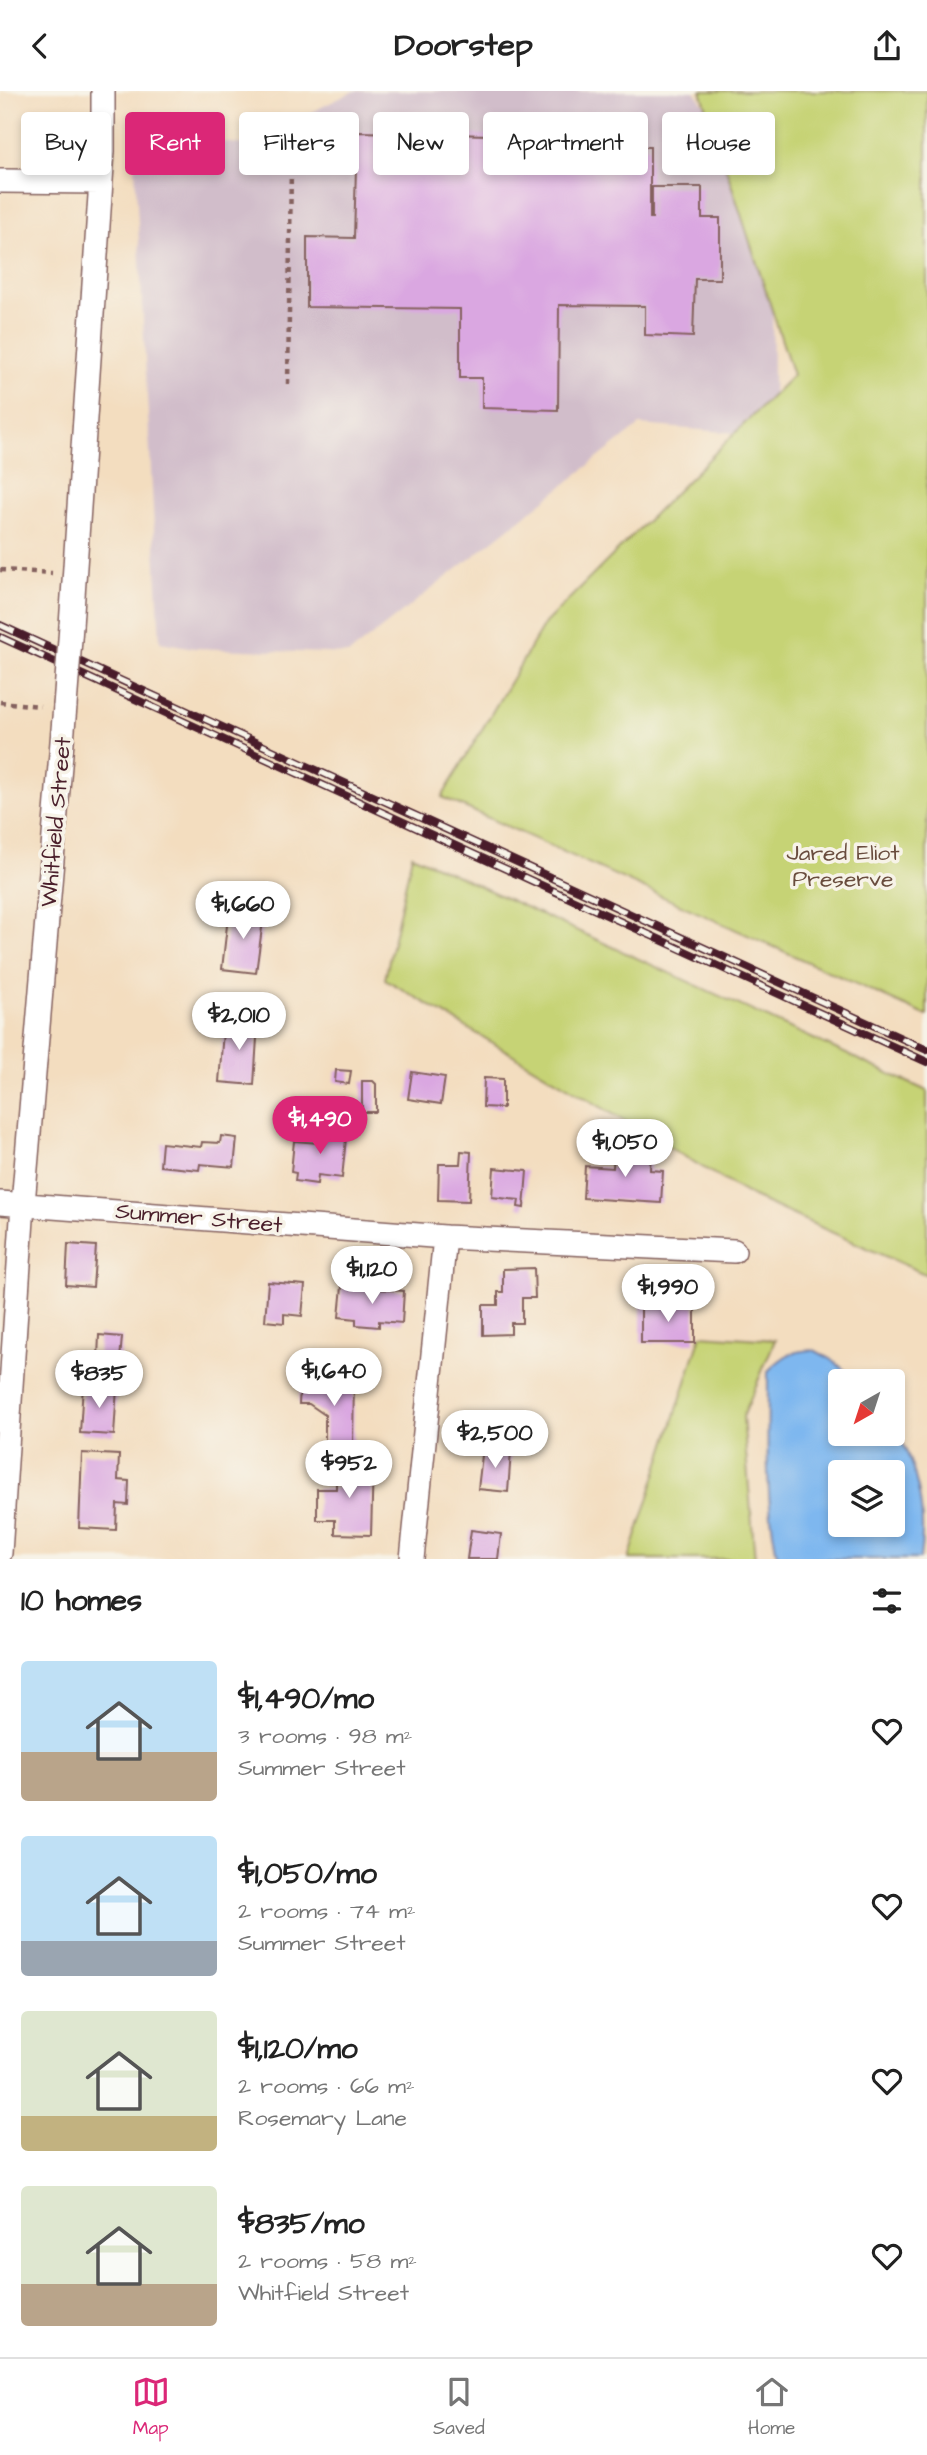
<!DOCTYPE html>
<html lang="en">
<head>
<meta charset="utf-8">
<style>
	body { margin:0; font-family:"Architects Daughter",sans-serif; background:#f2f2f2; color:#222; height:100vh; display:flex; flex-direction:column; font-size:26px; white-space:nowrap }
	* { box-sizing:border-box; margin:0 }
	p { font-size:23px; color:#767676 }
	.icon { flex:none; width:38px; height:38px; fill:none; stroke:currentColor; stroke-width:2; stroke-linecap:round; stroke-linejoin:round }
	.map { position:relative; height:1468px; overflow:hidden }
	.drawer { display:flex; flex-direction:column; background:#fff; flex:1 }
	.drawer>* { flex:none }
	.top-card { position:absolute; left:21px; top:21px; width:886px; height:63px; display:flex; gap:14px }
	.needle { width:46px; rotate:219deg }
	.fabs { position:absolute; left:828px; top:1278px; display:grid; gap:14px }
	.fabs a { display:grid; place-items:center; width:77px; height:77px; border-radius:7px; background:#fff; box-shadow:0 4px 10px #0003; font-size:35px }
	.price { position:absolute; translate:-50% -60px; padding:0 16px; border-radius:24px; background:#fff; color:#222; font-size:23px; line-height:46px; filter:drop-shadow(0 2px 4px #0008) }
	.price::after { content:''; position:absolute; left:50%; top:42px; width:21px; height:16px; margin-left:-10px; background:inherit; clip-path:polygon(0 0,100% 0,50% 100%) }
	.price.on { background:#db2777; color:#fff }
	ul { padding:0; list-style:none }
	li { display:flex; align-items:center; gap:21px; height:175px; padding:0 21px }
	li span { display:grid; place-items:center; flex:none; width:196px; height:140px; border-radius:7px; color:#555 }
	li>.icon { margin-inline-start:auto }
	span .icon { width:84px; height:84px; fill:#fffc; stroke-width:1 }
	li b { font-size:30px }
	h2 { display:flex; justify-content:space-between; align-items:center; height:84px; padding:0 21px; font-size:30px }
	.tag { padding:0 24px; border-radius:7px; background:#fff; box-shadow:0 4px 10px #0003; font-size:24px; line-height:63px }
	.tag.on { background:#db2777; color:#fff }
	header { display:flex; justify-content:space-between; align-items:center; height:91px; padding:0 21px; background:#fff; font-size:32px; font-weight:700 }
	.tabs { display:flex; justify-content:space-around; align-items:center; height:98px; border-top:2px solid #e0e0e0; background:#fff; font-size:19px; color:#767676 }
	.tabs a { display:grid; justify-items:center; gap:4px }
	.tabs .on { color:#db2777 }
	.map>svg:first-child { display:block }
</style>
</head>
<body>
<header><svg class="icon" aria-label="back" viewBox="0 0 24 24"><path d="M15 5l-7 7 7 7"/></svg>Doorstep<svg class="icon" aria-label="share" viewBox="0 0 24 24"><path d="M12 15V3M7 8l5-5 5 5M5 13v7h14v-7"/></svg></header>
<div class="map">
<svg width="927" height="1468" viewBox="0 0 927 1468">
	<rect width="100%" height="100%" fill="#f7f3e8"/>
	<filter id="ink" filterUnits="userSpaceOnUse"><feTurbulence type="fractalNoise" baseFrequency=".0143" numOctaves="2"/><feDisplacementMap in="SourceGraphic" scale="14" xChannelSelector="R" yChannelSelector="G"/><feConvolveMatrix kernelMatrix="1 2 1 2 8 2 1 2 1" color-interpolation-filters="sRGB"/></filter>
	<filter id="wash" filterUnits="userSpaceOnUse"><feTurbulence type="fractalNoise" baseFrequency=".00686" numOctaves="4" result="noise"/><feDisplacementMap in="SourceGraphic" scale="28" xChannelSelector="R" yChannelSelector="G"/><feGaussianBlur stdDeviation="1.57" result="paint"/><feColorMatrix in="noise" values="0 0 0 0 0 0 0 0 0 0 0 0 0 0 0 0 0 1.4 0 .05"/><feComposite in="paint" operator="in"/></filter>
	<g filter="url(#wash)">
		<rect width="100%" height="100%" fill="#f3ddbf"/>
		<path fill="#d1bdca" d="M 354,0 L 694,0 L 709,20 L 771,149 L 774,345 L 640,334 L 349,563 L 194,557 L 160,551 L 133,38 L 245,54 Z"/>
		<path fill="#c6d374" stroke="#887950" stroke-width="2" d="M 701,0 L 927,0 L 927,925 L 442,706 L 545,532 L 793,284 Z
			M 412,764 L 927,1000 L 927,1184 L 753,1106 L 385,888 Z
			M 701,1244 L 775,1249 L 743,1326 L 755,1468 L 629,1468 Z"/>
		<path fill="#7eb7ef" stroke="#646b8d" stroke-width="2" fill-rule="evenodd" d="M 814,1259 L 831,1268 L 858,1290 L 840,1290 L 840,1342 L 892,1342 L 893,1333 C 917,1376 927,1418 920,1468 L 778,1468 C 764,1407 768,1342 768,1280 C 784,1264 791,1260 814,1259 ZM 840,1381 L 892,1381 L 892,1433 L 840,1433 Z"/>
		<g id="blocks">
			<path fill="#daa7e1" d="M 357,41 L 490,44 L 486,53 L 541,54 L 541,44 L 609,44 L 609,56 L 650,56 L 650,127 L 652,127 L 652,96 L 702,96 L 702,127 L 720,127 L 720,188 L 695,188 L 693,246 L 645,244 L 645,215 L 559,214 L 558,319 L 482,317 L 482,287 L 460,287 L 460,218 L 307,216 L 307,146 L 354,147 Z
				M 229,817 L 264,822 L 256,882 L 222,878 Z
				M 224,928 L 258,931 L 254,994 L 219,991 Z
				M 336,979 L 351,980 L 349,993 L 335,991 Z
				M 412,981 L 445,986 L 441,1013 L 408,1008 Z
				M 484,987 L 503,988 L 503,1017 L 483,1016 Z
				M 362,990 L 373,990 L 376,993 L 376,1021 L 362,1021 Z
				M 320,1035 L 347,1038 L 342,1087 L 318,1084 L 317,1093 L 295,1090 L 296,1082 L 291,1081 L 294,1050 L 318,1052 Z
				M 221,1045 L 237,1047 L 234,1076 L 200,1073 L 199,1079 L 160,1075 L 162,1052 L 201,1056 L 202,1051 L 220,1052 Z
				M 614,1059 L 651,1061 L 650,1079 L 663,1080 L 661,1112 L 583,1107 L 585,1075 L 613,1077 Z
				M 461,1060 L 471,1061 L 469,1110 L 438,1109 L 439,1073 L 460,1073 Z
				M 494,1077 L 527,1080 L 524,1117 L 518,1116 L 519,1109 L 492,1106 Z
				M 68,1153 L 96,1155 L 93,1196 L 66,1194 Z
				M 534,1177 L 535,1207 L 522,1207 L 522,1232 L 511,1232 L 511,1243 L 483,1244 L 483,1214 L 498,1214 L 498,1201 L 503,1201 L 503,1178 Z
				M 268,1191 L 305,1194 L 302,1225 L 284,1223 L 284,1232 L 265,1230 Z
				M 342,1195 L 404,1200 L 402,1232 L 379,1230 L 379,1236 L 356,1234 L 356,1228 L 339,1226 Z
				M 641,1213 L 695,1214 L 695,1252 L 641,1252 Z
				M 99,1244 L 122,1246 L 120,1269 L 98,1267 Z
				M 322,1284 L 354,1285 L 353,1355 L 325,1355 L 325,1324 L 309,1313 L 299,1313 L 300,1297 L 322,1298 Z
				M 83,1294 L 117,1296 L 114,1344 L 80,1342 Z
				M 483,1356 L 511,1360 L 508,1401 L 478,1398 Z
				M 82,1362 L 119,1364 L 118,1389 L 129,1390 L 128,1414 L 117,1413 L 116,1439 L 79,1437 Z
				M 336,1373 L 373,1374 L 371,1444 L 335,1443 L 335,1429 L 317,1429 L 317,1398 L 336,1398 Z
				M 471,1439 L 501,1443 L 498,1468 L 467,1468 Z"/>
		</g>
	</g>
	<g filter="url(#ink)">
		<use href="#blocks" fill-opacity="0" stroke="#85625f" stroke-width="2"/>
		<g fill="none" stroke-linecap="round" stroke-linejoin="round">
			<g stroke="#85625f" stroke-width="26">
				<path id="street" d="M 0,90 L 100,91
					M 71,535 L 103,60 L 103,0
					M 0,1112 L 445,1146 L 734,1160
					M 0,1462 L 23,1113 L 65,615
					M 412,1468 L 445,1146"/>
			</g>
			<path stroke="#85625f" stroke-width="4.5" stroke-dasharray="5 5" stroke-linecap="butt" d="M 288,293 L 291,76
				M 0,479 L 52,482
				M 0,611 L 40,615"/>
			<use href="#street" stroke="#fff" stroke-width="23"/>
			<g stroke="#4a1f2b" stroke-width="8">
				<path id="rail" d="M 0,534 L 927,959
					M 0,546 L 927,971"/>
			</g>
			<use href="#rail" stroke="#f7f3e8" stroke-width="5" stroke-dasharray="16" stroke-linecap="butt"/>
			<g stroke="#85625f" stroke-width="26" stroke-linecap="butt">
				<path id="street-bridge" d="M 65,615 L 71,535"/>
			</g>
			<use href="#street-bridge" stroke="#fff" stroke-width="23"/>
		</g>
	</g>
	<g text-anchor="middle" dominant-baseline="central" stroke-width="7" stroke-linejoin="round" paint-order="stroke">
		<g font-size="23" fill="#4a1f2b" stroke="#f7f3e8">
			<text transform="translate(56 731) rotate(-85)">Whitfield Street</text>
			<text transform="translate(199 1127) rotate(5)">Summer Street</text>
		</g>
		<g font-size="23" fill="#694c3d" stroke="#f7f3e8">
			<text x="843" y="762">Jared Eliot<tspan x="843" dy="26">Preserve</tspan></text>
		</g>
	</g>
</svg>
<div class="fabs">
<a><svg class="needle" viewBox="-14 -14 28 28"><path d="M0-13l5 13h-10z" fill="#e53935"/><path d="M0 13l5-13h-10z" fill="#767676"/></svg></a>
<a><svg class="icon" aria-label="layers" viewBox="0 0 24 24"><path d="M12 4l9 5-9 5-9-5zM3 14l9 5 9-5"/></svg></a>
</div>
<b class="price" style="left:243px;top:850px">$1,660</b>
<b class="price" style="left:239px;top:961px">$2,010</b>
<b class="price on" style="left:320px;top:1065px">$1,490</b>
<b class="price" style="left:625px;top:1088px">$1,050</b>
<b class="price" style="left:372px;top:1215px">$1,120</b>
<b class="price" style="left:668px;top:1233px">$1,990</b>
<b class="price" style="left:334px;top:1317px">$1,640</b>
<b class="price" style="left:99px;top:1319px">$835</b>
<b class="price" style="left:495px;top:1379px">$2,500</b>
<b class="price" style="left:349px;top:1409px">$952</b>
<div class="top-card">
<a class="tag">Buy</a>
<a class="tag on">Rent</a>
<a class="tag">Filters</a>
<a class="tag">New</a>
<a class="tag">Apartment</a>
<a class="tag">House</a>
</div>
</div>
<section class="drawer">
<h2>10 homes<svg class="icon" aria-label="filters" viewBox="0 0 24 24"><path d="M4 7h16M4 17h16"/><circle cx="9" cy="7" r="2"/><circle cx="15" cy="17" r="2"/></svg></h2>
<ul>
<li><span style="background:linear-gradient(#bfe0f5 65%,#b9a48a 0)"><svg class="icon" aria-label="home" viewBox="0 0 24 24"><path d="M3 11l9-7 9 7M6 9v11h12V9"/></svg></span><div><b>$1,490/mo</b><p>3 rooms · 98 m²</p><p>Summer Street</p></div><svg class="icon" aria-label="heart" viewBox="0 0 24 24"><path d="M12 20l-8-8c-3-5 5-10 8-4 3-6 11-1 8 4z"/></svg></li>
<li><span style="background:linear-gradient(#bfe0f5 75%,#9aa5b1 0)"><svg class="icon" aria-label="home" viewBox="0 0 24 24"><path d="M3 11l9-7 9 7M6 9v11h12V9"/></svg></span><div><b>$1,050/mo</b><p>2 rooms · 74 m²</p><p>Summer Street</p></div><svg class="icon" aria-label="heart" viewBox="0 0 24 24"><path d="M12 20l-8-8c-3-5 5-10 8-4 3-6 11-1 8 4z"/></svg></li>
<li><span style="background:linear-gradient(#dfe7d0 75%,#c2b280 0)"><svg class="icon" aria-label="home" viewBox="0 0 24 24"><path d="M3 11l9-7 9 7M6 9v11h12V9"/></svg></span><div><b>$1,120/mo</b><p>2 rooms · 66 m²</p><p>Rosemary Lane</p></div><svg class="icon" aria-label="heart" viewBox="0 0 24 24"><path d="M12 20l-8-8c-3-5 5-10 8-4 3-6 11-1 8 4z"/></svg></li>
<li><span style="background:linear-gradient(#dfe7d0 70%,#b9a48a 0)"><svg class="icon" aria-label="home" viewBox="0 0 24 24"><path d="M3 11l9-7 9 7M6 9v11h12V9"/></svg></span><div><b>$835/mo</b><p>2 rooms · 58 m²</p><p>Whitfield Street</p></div><svg class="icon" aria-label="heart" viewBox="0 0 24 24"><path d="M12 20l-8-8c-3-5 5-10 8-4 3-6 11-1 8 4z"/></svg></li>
</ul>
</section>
<nav class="tabs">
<a class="on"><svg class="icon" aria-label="map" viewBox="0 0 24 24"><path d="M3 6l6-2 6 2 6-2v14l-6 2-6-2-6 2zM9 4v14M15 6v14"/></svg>Map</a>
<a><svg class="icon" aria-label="saved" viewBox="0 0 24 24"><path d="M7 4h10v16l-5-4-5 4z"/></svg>Saved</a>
<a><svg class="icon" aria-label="home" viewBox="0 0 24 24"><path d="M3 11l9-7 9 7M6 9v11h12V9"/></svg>Home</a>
</nav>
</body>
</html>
